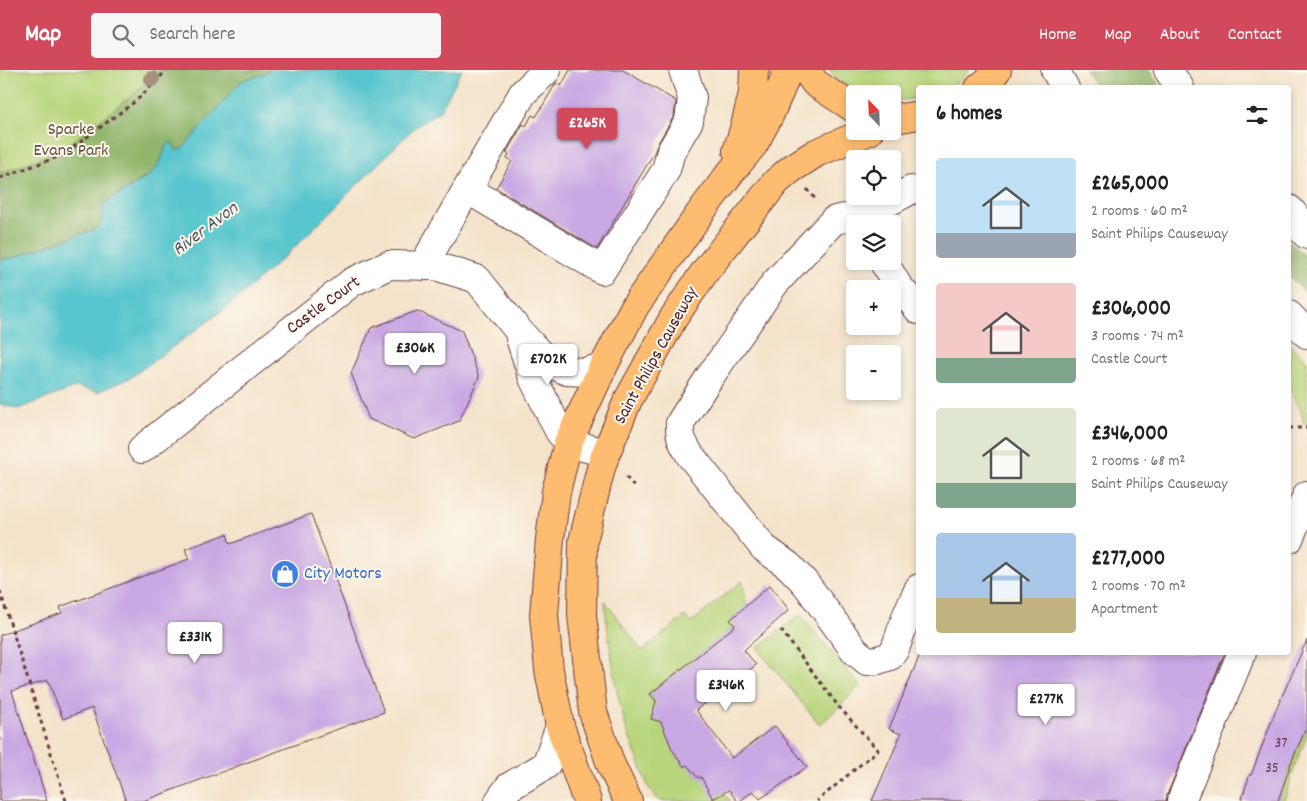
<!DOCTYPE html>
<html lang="en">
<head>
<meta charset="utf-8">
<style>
	body { margin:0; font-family:Dekko,sans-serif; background:#f6f6f6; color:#222; height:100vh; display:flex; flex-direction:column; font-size:19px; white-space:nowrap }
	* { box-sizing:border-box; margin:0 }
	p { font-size:16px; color:#767676 }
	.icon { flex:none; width:28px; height:28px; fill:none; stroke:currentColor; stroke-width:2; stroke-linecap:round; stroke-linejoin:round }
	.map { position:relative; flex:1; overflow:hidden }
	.panel { position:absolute; left:916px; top:15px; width:375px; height:570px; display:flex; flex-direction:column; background:#fff; border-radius:5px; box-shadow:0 2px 8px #0003 }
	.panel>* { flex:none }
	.needle { width:32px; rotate:337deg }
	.controls { position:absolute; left:846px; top:15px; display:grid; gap:10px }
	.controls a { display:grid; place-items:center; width:55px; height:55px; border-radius:5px; background:#fff; box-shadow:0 2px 8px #0003; font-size:25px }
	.price { position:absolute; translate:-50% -42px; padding:0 11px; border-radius:5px; background:#fff; color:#222; font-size:16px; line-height:32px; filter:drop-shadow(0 1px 2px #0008) }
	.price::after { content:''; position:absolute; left:50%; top:30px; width:15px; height:11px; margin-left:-8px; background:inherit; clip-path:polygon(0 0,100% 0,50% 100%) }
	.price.on { background:#d1495b; color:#fff }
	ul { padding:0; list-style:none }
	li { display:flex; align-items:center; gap:15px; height:125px; padding:0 20px }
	li span { display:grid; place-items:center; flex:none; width:140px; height:100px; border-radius:5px; color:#555 }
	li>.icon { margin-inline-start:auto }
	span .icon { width:60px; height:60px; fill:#fffc; stroke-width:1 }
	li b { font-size:21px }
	h2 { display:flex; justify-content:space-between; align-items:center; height:60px; padding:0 20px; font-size:21px }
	header { display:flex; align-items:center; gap:30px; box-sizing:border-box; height:70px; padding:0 25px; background:#d1495b; color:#fff }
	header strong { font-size:24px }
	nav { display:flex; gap:28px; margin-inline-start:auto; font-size:18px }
	.search { width:350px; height:45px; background:#f6f6f6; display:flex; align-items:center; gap:12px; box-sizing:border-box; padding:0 18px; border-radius:5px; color:#767676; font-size:19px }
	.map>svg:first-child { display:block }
</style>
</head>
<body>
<header>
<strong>Map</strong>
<div class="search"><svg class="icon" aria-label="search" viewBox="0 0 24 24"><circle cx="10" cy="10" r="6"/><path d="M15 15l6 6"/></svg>Search here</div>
<nav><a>Home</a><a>Map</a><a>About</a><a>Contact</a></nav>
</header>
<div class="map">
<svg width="1307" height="731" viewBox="0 0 1307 731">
	<rect width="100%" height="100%" fill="#fbf7ec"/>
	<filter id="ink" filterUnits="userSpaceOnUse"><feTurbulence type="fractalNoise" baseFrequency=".02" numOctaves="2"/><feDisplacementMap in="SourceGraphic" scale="10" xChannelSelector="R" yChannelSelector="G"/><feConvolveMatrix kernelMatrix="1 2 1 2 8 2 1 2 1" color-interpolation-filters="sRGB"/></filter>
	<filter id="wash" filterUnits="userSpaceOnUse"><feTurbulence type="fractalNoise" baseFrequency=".0096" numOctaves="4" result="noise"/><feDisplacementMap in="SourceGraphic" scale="20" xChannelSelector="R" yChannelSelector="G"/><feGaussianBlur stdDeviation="1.12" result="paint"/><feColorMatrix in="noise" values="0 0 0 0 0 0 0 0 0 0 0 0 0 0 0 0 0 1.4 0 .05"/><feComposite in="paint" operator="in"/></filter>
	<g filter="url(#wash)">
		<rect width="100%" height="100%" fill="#f4e3ca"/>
		<path fill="#b8d57c" stroke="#817a54" d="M 0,0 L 341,0 L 0,242 Z
			M 829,0 L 970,0 L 957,13 L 947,17 L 919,18 L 919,28 L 901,30 L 893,29 L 892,24 L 865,24 L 844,14 Z
			M 1289,274 L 1307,291 L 1307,355 L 1303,352 C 1302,341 1296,328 1289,320 Z
			M 742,511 L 747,536 L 730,550 L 735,556 L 650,624 L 681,675 L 673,680 L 684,697 L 692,691 L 731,731 L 659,731 L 648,716 L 626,658 L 616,617 L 606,546 L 605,531 L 642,581 L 685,546 L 691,553 Z
			M 800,545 L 860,616 L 820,655 L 757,578 Z
			M 1307,656 L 1307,666 L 1295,695 L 1284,731 L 1278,731 L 1291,693 Z"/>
		<path fill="#92b66c" stroke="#6e6a4c" d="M 158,0 L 270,0 L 263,4 L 241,11 L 182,79 L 176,81 L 166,77 L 157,97 L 150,104 L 103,134 L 102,150 L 98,158 L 18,186 L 0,190 L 0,103 L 60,81 L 135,23 Z
			M 1085,0 L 1149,0 L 1160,17 L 1096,17 Z
			M 1289,170 L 1307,189 L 1307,224 L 1289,206 Z"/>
		<path fill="#59c6ce" stroke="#52727c" d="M 270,0 L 462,0 L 440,41 L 415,57 L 291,181 L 225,239 L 130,308 L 97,322 L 77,317 L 18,339 L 0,334 L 0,190 L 18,186 L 98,158 L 102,150 L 103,134 C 117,125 147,110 156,98 C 162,90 163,80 169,73 L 173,73 L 176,81 L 182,79 L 241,11 L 263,4 Z"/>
		<g id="blocks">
			<path fill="#c9a8e3" d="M 570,0 L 623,0 L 676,31 L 674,46 L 658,73 L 654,83 L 597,179 L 496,118 L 512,91 L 507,88 L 509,84 L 506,83 L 523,54 L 526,56 L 532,45 L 536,47 L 556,13 L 561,16 Z
				M 417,241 L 462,261 L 479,307 L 459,351 L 414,369 L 369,349 L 351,303 L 371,258 Z
				M 311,444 L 384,642 L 143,731 L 126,731 L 92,638 L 63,649 L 48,610 L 12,621 L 47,731 L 0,731 L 0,565 L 62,543 L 60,537 L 189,489 L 185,479 L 227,464 L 230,474 Z
				M 770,515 L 789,540 L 744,580 L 756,595 L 696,640 L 732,688 L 775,656 L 807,697 L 760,729 L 753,721 L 740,731 L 737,731 L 729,720 L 713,729 L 701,707 L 698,708 L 687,695 L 684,697 L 672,679 L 661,652 L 651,649 L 656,631 L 650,624 L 735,556 L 730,550 Z
				M 1307,570 L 1307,656 L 1291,693 L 1278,731 L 1241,731 L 1250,704 L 1251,705 L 1275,642 Z
				M 921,582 L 1225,582 L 1167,725 L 1166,731 L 872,731 L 901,664 L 889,659 Z"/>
		</g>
	</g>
	<g filter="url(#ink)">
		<use href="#blocks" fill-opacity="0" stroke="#643c43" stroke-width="1"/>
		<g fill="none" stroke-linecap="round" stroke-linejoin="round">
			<g stroke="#643c43" stroke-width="30">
				<path id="minor" d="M 1055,0 L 1065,18
					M 1168,0 L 1180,18
					M 467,119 L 602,200 L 666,100 L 671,81 L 689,51 L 692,28 L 683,0
					M 1289,139 L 1300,151 L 1303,161 L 1307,165
					M 857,149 L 911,120
					M 862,154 C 853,146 843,147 833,151 L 775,213 L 709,308 L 680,353 C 679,367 683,373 690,385 L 764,478 L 789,496 L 806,514 L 855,581 L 867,591 L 878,590 L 890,586 L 895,579 L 908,542 L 919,518
					M 883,191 L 898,216 L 919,240
					M 423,196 L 467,119 L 523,23 L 547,0
					M 1289,245 L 1307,264
					M 520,268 L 533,308 L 559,361 L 568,373 L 606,383
					M 142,379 L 352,212 L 389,195 L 435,196 L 477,209 L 517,259 L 547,292 L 567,301 L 585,302 L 603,297
					M 1289,469 L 1307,425
					M 499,731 L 509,717 L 546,695 L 560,656
					M 1181,731 L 1242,582"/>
			</g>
			<g stroke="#643c43" stroke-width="30">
				<path id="major" d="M 806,0 L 815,13 L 855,39
					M 979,18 L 990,9 L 997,0
					M 892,46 L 901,48 L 919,45
					M 737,81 L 745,56 L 753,23 L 754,0
					M 587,731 L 560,656 L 549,600 L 544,545 L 550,469 L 556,422 L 568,373 L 603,297 L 635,236 L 703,139 L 731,102 L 754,74 L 769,46 L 784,11 L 786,0
					M 628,731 L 611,695 L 593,642 L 582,545 L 583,471 L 601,398 L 606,383 L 628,330 L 674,247 L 706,200 L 776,112 L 791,99 L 816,83 L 869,61"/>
			</g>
			<path stroke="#643c43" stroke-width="3" stroke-dasharray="4 4" stroke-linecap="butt" d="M 0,108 L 63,85 L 137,30 L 167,0
				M 807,119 L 817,131
				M 1289,358 L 1307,358
				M 626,407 L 635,418
				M 0,521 L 66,731
				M 781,560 L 839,637 L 878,680 L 817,731"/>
			<use href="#minor" stroke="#fff" stroke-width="28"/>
			<use href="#major" stroke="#febc70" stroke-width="28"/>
		</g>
		<circle fill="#a6907e" cx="152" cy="9" r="8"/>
	</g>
	<defs>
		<g id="shop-disc" transform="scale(1.4375)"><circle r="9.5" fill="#3f7fe0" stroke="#fbf7ec"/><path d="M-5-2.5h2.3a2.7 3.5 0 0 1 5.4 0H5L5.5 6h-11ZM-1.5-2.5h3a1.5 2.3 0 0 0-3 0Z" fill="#fff"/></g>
	</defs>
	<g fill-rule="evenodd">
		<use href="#shop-disc" x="285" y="504"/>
	</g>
	<g text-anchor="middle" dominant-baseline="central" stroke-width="4" stroke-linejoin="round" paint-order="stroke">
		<g font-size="15" fill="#6a4159">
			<text x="1281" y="674">37</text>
			<text x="1272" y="699">35</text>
		</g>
		<g font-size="18" fill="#664c3f" stroke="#fbf7ec">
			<text x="71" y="60">Sparke<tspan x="71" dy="21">Evans Park</tspan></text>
		</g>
		<g font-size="18" fill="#4a1f2b" stroke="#fbf7ec">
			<text transform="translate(324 236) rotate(-36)">Castle Court</text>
			<text transform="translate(657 286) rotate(-61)">Saint Philips Causeway</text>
		</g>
		<g font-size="18" fill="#366cbe" stroke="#fbf7ec" text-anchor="start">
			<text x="304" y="504">City Motors</text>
		</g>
		<g font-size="19" font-style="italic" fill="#4f5964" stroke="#fbf7ec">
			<text transform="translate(206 160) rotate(-37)">River Avon</text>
		</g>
	</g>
</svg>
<div class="controls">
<a><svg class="needle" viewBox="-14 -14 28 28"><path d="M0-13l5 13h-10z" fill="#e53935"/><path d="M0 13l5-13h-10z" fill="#767676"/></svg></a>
<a><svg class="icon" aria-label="locate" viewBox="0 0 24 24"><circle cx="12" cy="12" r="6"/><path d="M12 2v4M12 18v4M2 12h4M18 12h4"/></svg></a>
<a><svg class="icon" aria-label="layers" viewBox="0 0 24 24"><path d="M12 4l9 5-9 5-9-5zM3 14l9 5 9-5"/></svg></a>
<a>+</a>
<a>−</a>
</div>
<b class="price on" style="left:587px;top:80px">£265K</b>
<b class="price" style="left:415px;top:305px">£306K</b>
<b class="price" style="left:548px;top:316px">£702K</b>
<b class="price" style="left:195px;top:594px">£331K</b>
<b class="price" style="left:726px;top:642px">£346K</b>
<b class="price" style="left:1046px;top:656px">£277K</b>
<section class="panel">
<h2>6 homes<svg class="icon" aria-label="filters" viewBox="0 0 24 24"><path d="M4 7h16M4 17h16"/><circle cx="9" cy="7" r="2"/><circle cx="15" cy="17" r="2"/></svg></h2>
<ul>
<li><span style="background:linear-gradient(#bfe0f5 75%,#9aa5b1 0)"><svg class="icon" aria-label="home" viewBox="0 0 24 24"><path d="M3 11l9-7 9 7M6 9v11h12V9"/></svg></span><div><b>£265,000</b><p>2 rooms · 60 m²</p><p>Saint Philips Causeway</p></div></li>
<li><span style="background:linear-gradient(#f6c9c9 75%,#7fa58c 0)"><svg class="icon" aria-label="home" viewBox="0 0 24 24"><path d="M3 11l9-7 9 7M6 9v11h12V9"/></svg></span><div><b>£306,000</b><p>3 rooms · 74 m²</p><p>Castle Court</p></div></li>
<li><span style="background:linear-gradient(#dfe7d0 75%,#7fa58c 0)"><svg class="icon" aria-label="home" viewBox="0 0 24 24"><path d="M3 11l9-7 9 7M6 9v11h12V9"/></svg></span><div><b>£346,000</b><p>2 rooms · 68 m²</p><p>Saint Philips Causeway</p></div></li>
<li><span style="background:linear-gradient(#a9c7e8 65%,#c2b280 0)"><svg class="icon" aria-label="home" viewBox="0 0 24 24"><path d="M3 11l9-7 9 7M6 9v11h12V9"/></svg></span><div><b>£277,000</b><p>2 rooms · 70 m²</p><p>Apartment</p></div></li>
</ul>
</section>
</div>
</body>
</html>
